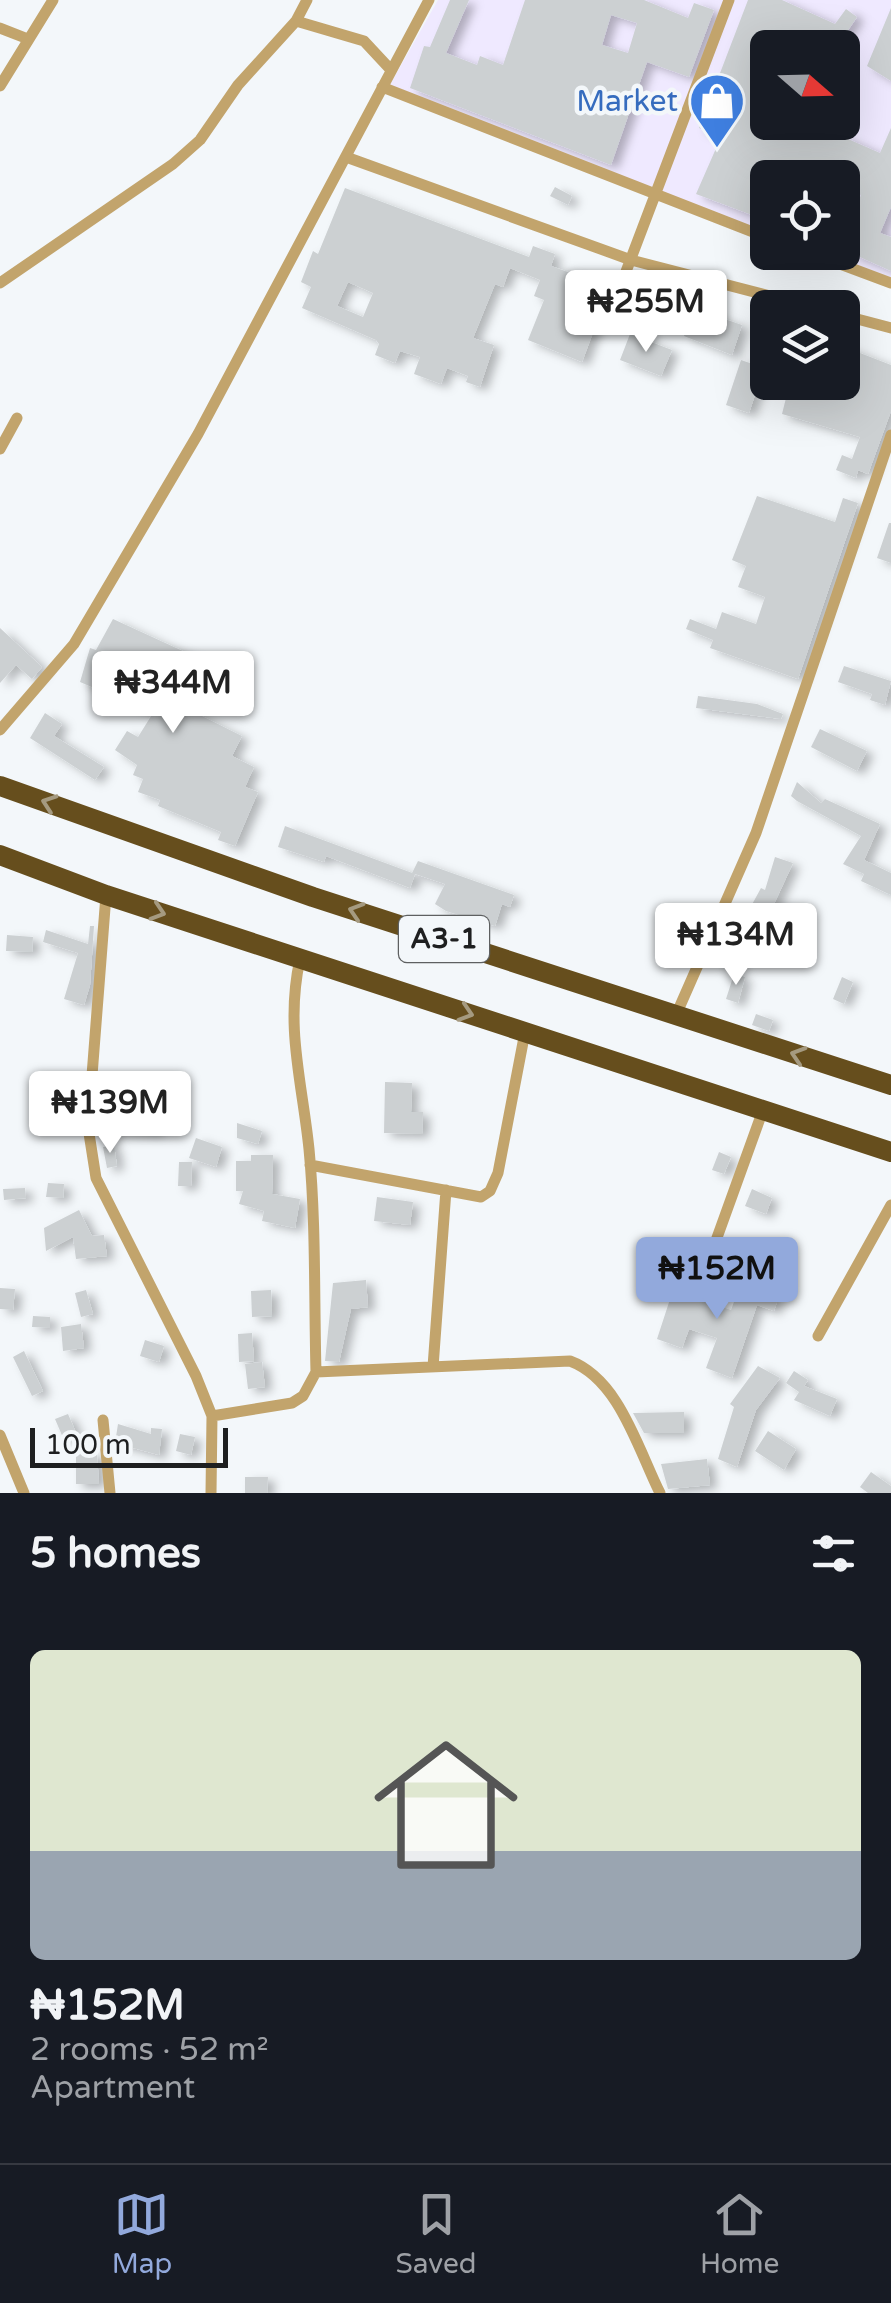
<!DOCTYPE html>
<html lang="en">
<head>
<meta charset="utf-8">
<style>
	body { margin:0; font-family:"Varela Round",sans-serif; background:#242831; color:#f1f3f6; height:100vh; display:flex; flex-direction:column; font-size:38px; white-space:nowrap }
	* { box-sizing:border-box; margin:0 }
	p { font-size:32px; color:#9ea1a6 }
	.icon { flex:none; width:55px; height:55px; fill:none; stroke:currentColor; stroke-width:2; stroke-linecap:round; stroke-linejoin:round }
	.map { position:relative; height:1493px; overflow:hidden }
	.panel { display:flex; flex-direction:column; background:#171b24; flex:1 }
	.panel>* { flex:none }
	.needle { width:65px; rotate:110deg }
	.tools { position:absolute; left:750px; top:30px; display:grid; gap:20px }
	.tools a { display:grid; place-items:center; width:110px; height:110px; border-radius:15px; background:#171b24; box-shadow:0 10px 40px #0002; font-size:50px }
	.scale { position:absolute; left:30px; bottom:25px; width:198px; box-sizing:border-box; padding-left:10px; border:5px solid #1e1f20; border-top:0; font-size:28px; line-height:35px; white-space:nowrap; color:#1e1f20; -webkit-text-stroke:8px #f3f7fa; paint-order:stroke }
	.price { position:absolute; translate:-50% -85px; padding:0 22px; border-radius:10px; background:#fff; color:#222; font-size:32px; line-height:65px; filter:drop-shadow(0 2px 5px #0008) }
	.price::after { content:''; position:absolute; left:50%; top:60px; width:30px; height:22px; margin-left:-15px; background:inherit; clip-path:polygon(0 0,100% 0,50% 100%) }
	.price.current { background:#92a9dc; color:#111 }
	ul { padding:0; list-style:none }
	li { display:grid; align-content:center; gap:20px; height:530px; padding:0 30px }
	li span { display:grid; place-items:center; height:310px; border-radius:15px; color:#555 }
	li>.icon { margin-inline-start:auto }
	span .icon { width:180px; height:180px; fill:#fffc; stroke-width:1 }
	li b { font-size:42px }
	h2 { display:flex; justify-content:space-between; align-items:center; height:120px; padding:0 30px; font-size:42px }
	.tab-bar { display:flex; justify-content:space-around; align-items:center; height:140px; border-top:2px solid #363941; background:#171b24; font-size:28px; color:#9ea1a6 }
	.tab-bar a { display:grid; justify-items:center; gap:5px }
	.tab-bar .current { color:#92a9dc }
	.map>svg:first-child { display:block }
</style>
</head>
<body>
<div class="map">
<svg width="891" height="1493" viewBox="0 0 891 1493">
	<defs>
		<filter id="shadow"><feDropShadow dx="7" dy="4" stdDeviation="5" flood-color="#0004"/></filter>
	</defs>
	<rect width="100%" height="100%" fill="#f3f7fa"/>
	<path fill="#efe9ff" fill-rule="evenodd" d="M 438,0 L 891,0 L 891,285 L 808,253 L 842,252 L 842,178 L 768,178 L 767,237 L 387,90 ZM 768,48 L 842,48 L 842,122 L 768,122 Z"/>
	<path fill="#ccd0d2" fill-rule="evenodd" filter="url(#shadow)" d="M 450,0 L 469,0 L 446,53 L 477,65 L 480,56 L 503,65 L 525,0 L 644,0 L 688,18 L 694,3 L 714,10 L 689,77 L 647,62 L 611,165 L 410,88 L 424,46 L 430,47 ZM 611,15 L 637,23 L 628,53 L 602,45 Z
		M 748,0 L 782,0 L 835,24 L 846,9 L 857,17 L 838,45 L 819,31 L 811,48 L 768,48 L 768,122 L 809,122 L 880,153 L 891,128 L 891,207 L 880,233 L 891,237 L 891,271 L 851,253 L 854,246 L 842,241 L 861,195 L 842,187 L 842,178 L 768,178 L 768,221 L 696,194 L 721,137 L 699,128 Z
		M 891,8 L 891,81 L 867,66 Z
		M 555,187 L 572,196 L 568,205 L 550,196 Z
		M 345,188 L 529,257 L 533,246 L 555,254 L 551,266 L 610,287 L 582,362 L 528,340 L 544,300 L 534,296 L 540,280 L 510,268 L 503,287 L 495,284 L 473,338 L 494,345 L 480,387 L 466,382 L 468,376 L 447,368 L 441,384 L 414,374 L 420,357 L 400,351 L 395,363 L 375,355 L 379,344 L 376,340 L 302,308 L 311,287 L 301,282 L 313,251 L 318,254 ZM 348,282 L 373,293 L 363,317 L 337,306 Z
		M 669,294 L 704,304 L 701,311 L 742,325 L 732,355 L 684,336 L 689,321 L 662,312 Z
		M 630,334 L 672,350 L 661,376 L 620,360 Z
		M 842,346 L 891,365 L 891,411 L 868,474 L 858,470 L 856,478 L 836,470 L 842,455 L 852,459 L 860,437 L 782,414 L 790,382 L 842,382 Z
		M 741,360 L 764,368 L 749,413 L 726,405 Z
		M 757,496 L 835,522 L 843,498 L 858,503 L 798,679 L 710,648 L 713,640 L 686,629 L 690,619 L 716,629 L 722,612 L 756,624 L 765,597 L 738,587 L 746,566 L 732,560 Z
		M 889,523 L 891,523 L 891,563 L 877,558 Z
		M 113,619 L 198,658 L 193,671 L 176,664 L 169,679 L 140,666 L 133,681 L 178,709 L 180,705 L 242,736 L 232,756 L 254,767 L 245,787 L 258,792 L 235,846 L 218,840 L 221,832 L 158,806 L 160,800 L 138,792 L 143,779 L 133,775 L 137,765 L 115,750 L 127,731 L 138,737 L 153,713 L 80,682 L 90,648 L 96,650 Z
		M 0,628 L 42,667 L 32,679 L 16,665 L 0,683 Z
		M 844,666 L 891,681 L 885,705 L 870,700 L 872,694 L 838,682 Z
		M 698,696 L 757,704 L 783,714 L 781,719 L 696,708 Z
		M 45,713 L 62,724 L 54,736 L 104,767 L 95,780 L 30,738 Z
		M 820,729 L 867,751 L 857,771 L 811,747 Z
		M 797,782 L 821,803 L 825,799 L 880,824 L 864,860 L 891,873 L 891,895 L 861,881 L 864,874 L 843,864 L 861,836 L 797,801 L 791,796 Z
		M 285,826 L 415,874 L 410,888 L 326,856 L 324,862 L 278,847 Z
		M 775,857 L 793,863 L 767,919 L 749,910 L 761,888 L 765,890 Z
		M 418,861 L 514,895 L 510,907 L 502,904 L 495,926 L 446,911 L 435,904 L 445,884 L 412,873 Z
		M 90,926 L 94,926 L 90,985 L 84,1005 L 64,999 L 78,953 L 43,942 L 46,930 L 88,944 Z
		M 7,935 L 33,937 L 32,952 L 6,951 Z
		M 734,974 L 745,977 L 738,1003 L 726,999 Z
		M 842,977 L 853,982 L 844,1004 L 833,999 Z
		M 756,1014 L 773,1020 L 769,1031 L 752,1025 Z
		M 385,1082 L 412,1083 L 411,1112 L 423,1112 L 422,1134 L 384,1133 Z
		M 104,1105 L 158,1112 L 156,1132 L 102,1127 Z
		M 237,1123 L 262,1131 L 258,1144 L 237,1138 Z
		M 196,1138 L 222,1147 L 216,1167 L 189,1158 Z
		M 114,1145 L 117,1166 L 107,1168 L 103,1147 Z
		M 719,1152 L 731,1157 L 724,1174 L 712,1170 Z
		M 251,1155 L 273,1155 L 272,1194 L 300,1199 L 295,1228 L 262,1221 L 264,1211 L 239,1204 L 243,1191 L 236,1191 L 236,1161 L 251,1161 Z
		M 179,1162 L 192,1162 L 191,1186 L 178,1186 Z
		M 48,1183 L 64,1184 L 63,1198 L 46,1197 Z
		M 25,1188 L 26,1198 L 4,1200 L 3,1189 Z
		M 752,1189 L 772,1198 L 766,1214 L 745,1206 Z
		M 377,1197 L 413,1202 L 410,1225 L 374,1221 Z
		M 79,1210 L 92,1236 L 104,1235 L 107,1256 L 76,1259 L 73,1237 L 46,1251 L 44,1228 Z
		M 672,1246 L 686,1252 L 680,1266 L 666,1260 Z
		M 745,1272 L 765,1279 L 760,1293 L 778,1299 L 774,1311 L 757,1305 L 732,1378 L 706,1368 L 717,1338 L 689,1329 L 682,1348 L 657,1339 L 673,1290 L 731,1310 Z
		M 366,1280 L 368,1307 L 351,1309 L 339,1362 L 325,1361 L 333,1283 Z
		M 0,1288 L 15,1289 L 13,1310 L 0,1309 Z
		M 86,1290 L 93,1314 L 81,1317 L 75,1293 Z
		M 271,1290 L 272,1316 L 252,1317 L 251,1291 Z
		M 33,1316 L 50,1317 L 50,1328 L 32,1327 Z
		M 81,1324 L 84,1348 L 63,1351 L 61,1327 Z
		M 252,1333 L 254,1361 L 239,1362 L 238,1334 Z
		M 145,1340 L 164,1346 L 159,1362 L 140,1356 Z
		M 24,1351 L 43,1391 L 32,1396 L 13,1357 Z
		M 262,1362 L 265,1387 L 248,1389 L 245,1364 Z
		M 758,1366 L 780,1378 L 756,1410 L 737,1467 L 718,1459 L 734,1407 L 730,1404 Z
		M 794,1371 L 808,1380 L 804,1386 L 837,1399 L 830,1416 L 794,1400 L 799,1392 L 786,1383 Z
		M 684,1412 L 684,1433 L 644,1433 L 633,1413 Z
		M 68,1414 L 77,1435 L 64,1440 L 55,1419 Z
		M 118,1424 L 151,1434 L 151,1428 L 162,1429 L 159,1455 L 115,1443 Z
		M 768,1431 L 796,1449 L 784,1470 L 755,1451 Z
		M 180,1434 L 195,1437 L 191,1455 L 176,1451 Z
		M 76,1453 L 97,1453 L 99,1484 L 76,1484 Z
		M 707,1459 L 710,1485 L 668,1489 L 661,1464 Z
		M 871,1472 L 891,1486 L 891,1493 L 868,1493 L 860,1487 Z
		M 245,1477 L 268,1477 L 267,1493 L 245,1493 Z"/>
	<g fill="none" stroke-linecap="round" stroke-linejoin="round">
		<path stroke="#c2a46c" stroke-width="11" d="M 296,21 L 307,0
			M 0,28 L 28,39
			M 0,86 L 53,0
			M 382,87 L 768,238
			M 346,157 L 631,260 L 816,308
			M 808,252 L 891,283
			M 0,283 L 173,164 L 200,140 L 238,85 L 296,21 L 364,41 L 391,70
			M 842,315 L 891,328
			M 608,319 L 729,0
			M 0,449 L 17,418
			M 0,730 L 74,644 L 198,434 L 429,0
			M 106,895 L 88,1127 L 96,1178 L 196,1376 L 212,1416 L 211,1493
			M 676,1015 L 756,833 L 891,435
			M 310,1165 L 481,1197 L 490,1191 L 498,1173 L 525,1032
			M 714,1246 L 763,1110
			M 818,1336 L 891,1205
			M 433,1367 L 446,1190
			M 316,1372 L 570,1361 C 619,1379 638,1449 660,1493
			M 212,1416 L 292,1403 L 303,1396 L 316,1372 C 314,1298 316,1222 309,1149 C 302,1081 285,1027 300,959
			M 103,1420 L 110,1493
			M 0,1435 L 24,1493"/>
		<path stroke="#664e1d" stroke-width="20" d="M 0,786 L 313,897 L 891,1085
			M 0,855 L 106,895 L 891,1152"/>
	</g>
	<defs><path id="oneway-chevron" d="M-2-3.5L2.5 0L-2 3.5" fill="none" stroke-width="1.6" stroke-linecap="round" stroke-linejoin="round" transform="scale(2.5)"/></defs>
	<g stroke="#a59a80">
		<use href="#oneway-chevron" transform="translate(49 803) rotate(-161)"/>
		<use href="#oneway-chevron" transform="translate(356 911) rotate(-162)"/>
		<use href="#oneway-chevron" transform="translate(158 912) rotate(18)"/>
		<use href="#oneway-chevron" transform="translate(466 1013) rotate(18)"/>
		<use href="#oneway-chevron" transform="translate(798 1055) rotate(-162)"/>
	</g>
	<defs>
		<g id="shop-pin" transform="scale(2.875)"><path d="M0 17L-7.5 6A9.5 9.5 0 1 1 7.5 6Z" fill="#3f7fe0" stroke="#f3f7fa"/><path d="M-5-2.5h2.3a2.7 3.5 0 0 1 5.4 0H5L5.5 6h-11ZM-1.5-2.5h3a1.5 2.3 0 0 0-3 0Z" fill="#fff"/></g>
	</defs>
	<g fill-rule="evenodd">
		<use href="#shop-pin" x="717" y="101"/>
	</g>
	<g text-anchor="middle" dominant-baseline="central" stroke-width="9" stroke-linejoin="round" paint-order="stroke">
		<rect fill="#f3f7fa" stroke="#5e6061" stroke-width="2.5" x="399" y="916" width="90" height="46" rx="8"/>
		<g font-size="28" font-weight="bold" fill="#1e1f20">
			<text x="444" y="939">A3-1</text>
		</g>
		<g font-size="30" fill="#366cbe" stroke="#f3f7fa" text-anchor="end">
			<text x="678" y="101">Market</text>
		</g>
	</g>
</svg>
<div class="tools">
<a><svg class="needle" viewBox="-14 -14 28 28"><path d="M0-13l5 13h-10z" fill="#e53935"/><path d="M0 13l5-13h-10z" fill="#9ea1a6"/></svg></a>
<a><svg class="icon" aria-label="locate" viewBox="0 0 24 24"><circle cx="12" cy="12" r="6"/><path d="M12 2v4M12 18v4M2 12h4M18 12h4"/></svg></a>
<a><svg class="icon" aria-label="layers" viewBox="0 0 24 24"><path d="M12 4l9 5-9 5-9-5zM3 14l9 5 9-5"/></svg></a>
</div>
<div class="scale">100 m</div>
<b class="price" style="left:646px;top:355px">₦255M</b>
<b class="price" style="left:173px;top:736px">₦344M</b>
<b class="price" style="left:736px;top:988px">₦134M</b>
<b class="price" style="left:110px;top:1156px">₦139M</b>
<b class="price current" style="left:717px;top:1322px">₦152M</b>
</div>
<section class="panel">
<h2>5 homes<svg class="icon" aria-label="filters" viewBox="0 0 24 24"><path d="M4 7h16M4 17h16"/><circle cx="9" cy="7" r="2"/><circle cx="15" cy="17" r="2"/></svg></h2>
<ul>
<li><span style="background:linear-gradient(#dfe7d0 65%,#9aa5b1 0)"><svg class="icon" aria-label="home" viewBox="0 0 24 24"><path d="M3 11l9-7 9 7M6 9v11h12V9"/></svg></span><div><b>₦152M</b><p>2 rooms · 52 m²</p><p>Apartment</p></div></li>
</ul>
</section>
<nav class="tab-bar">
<a class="current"><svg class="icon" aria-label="map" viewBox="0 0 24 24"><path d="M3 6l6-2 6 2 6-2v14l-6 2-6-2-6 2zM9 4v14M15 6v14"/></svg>Map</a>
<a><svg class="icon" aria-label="saved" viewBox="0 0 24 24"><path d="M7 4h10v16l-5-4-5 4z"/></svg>Saved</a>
<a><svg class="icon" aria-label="home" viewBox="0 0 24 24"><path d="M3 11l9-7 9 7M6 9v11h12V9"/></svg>Home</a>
</nav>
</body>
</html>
